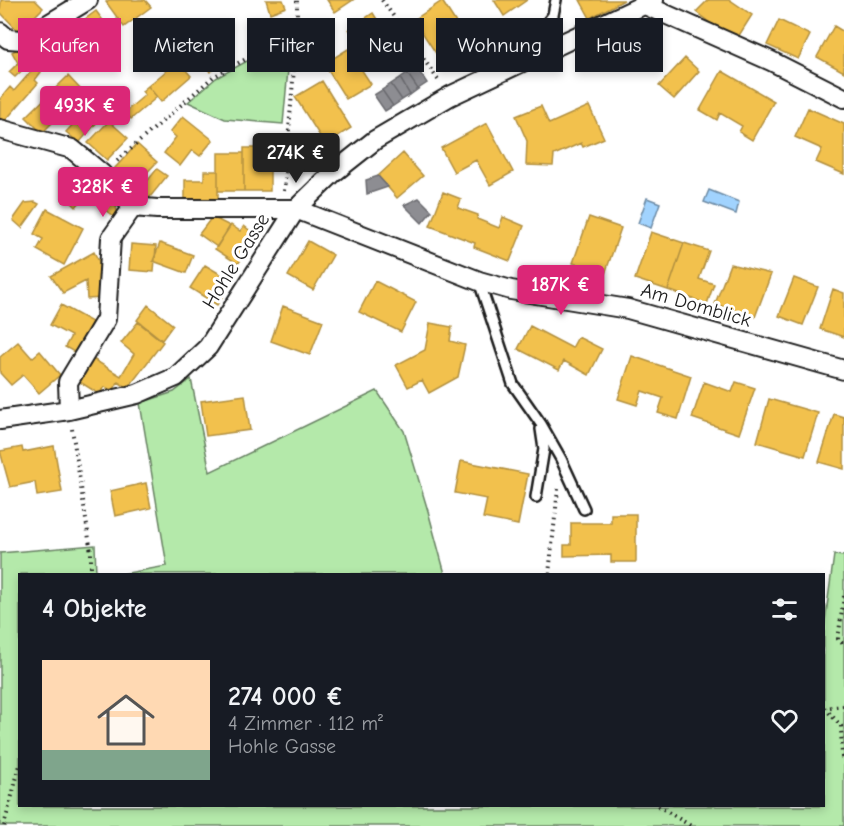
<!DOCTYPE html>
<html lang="de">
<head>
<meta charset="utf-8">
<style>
	body { margin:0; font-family:"Comic Neue",sans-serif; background:#20242c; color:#f1f3f6; height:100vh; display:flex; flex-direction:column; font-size:22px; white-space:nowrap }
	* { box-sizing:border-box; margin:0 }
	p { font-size:20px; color:#9ea1a6 }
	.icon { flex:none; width:33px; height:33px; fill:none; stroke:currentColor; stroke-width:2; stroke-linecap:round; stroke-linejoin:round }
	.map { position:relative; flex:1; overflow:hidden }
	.side { position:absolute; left:18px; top:573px; width:807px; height:234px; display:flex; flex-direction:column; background:#171b24; border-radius:0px; box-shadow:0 3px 9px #0003 }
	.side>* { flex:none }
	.banner { position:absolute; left:18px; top:18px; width:808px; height:54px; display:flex; gap:12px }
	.price { position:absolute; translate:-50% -51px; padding:0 14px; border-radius:6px; background:#db2777; color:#fff; font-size:20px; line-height:39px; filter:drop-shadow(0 2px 3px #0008) }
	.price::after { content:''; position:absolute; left:50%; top:36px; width:18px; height:14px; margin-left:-9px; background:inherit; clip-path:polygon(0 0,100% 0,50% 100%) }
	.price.on { background:#222; color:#fff }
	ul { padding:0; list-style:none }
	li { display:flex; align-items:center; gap:18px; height:150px; padding:0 24px }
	li span { display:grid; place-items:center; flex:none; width:168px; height:120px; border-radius:0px; color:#555 }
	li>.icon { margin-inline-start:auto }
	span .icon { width:72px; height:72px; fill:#fffc; stroke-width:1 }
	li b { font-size:26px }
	h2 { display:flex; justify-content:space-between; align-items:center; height:72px; padding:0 24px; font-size:26px }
	.pill { padding:0 21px; border-radius:0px; background:#171b24; box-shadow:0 3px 9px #0003; font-size:21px; line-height:54px }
	.pill.on { background:#db2777; color:#fff }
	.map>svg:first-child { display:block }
</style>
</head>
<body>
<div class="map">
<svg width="844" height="826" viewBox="0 0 844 826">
	<rect width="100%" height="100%" fill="#fff"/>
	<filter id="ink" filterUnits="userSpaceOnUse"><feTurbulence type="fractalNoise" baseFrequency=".0167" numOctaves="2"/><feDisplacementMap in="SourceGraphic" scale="12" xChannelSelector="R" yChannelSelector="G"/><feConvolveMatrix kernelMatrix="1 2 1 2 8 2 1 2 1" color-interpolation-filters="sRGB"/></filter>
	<g filter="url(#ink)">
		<path fill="#b4e9aa" stroke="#688263" stroke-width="1.5" d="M 291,37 L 283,124 L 225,119 L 188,102 L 216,78 Z
			M 191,379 L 210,472 L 377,391 L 404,431 L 428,511 L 445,574 L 122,574 L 167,566 L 140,403 L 174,392 Z
			M 95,545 L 96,574 L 20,574 L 20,806 L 824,806 L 824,629 L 834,555 L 844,556 L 844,826 L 0,826 L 0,553 Z"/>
		<path fill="#a1d3fe" stroke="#6c8aa4" stroke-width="1.5" d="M 709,190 L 739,202 L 736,214 L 704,202 Z
			M 647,198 L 660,203 L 651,228 L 638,223 Z"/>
		<path fill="#f2c14e" stroke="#b2903f" stroke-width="1.5" d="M 1,0 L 35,0 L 43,8 L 19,32 L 0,12 Z
			M 109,0 L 145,0 L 151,7 L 124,27 L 106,2 Z
			M 266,0 L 283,0 L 286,7 L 270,13 Z
			M 327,0 L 353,0 L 335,12 Z
			M 494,0 L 527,0 L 504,16 Z
			M 580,0 L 624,0 L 590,18 Z
			M 708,0 L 730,0 L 752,15 L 738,37 L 714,26 L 696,12 Z
			M 442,1 L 460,29 L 449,36 L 456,47 L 439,58 L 414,20 Z
			M 96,11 L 108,27 L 98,35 L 105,44 L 88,56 L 69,31 Z
			M 373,13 L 397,51 L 372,67 L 349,29 Z
			M 779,20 L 810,35 L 798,59 L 767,45 Z
			M 834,26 L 844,32 L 844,72 L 817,57 Z
			M 30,42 L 39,54 L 30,58 L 32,61 L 15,77 L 9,72 L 18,63 L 12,52 Z
			M 348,49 L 371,84 L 346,99 L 324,64 Z
			M 215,56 L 221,64 L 210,72 L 204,63 Z
			M 685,58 L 699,71 L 674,99 L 659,86 Z
			M 178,61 L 191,76 L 161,102 L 148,86 Z
			M 35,67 L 41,72 L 35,80 L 38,83 L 4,122 L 0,119 L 0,99 L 10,87 L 14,91 Z
			M 722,71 L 774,101 L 752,140 L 739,132 L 742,126 L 720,113 L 717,120 L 700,110 Z
			M 68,76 L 83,92 L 42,133 L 26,117 Z
			M 322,81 L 351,128 L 325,144 L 295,97 Z
			M 148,86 L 157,97 L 131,119 L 125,112 L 145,95 L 142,91 Z
			M 541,106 L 549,124 L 589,106 L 604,138 L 583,147 L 581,143 L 554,155 L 553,166 L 526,165 L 527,141 L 516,116 Z
			M 808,108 L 844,124 L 844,174 L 816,162 L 822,149 L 795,137 Z
			M 86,110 L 98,121 L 79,143 L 66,132 Z
			M 183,116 L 213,140 L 200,156 L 192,150 L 180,166 L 164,153 L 176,137 L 170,132 Z
			M 109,121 L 128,138 L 107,160 L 88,143 Z
			M 487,123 L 513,172 L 490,185 L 476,160 L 454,172 L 441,148 Z
			M 137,144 L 157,162 L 133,187 L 114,169 Z
			M 244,148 L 270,148 L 270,191 L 244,191 Z
			M 218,153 L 244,153 L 244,191 L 218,191 Z
			M 403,153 L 423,176 L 397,198 L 378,176 Z
			M 83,169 L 99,183 L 96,183 L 76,207 L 72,203 L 74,200 L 64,192 Z
			M 157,169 L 167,176 L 146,202 L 137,194 Z
			M 204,171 L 218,171 L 218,201 L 185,201 L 185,180 L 204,180 Z
			M 96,183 L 114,198 L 117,211 L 114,217 L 87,195 Z
			M 443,192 L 461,199 L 458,208 L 478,215 L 477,219 L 499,228 L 503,217 L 524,226 L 510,261 L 474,247 L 475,243 L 430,226 Z
			M 35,202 L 39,204 L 22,228 L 13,220 L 25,203 Z
			M 47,209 L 83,228 L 64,265 L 37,250 L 43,239 L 34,234 Z
			M 212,217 L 230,226 L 217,247 L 199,234 Z
			M 589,217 L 621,228 L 605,274 L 573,263 Z
			M 231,225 L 240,231 L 244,226 L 257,236 L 238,264 L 215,249 Z
			M 651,232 L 684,243 L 668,290 L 635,279 Z
			M 308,241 L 333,255 L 313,290 L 288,276 Z
			M 160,243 L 193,255 L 186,273 L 153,261 Z
			M 684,243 L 709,251 L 699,279 L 714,284 L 707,304 L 668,290 Z
			M 131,244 L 156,246 L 154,272 L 129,270 Z
			M 94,252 L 104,271 L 103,298 L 87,299 L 86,281 L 63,293 L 51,276 Z
			M 730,264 L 771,274 L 755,317 L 715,304 Z
			M 205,265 L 232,281 L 217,305 L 190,288 Z
			M 794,278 L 818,287 L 803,325 L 779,316 Z
			M 375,281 L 416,302 L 401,332 L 359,312 Z
			M 833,289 L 844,293 L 844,337 L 820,329 Z
			M 61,305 L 92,322 L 76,353 L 65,347 L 71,336 L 50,325 Z
			M 148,305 L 173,325 L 162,340 L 137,320 Z
			M 283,306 L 323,321 L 310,355 L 271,341 Z
			M 138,322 L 163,342 L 128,388 L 118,382 L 113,391 L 105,387 L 99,394 L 80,382 L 93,359 L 121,376 L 134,354 L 121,343 Z
			M 430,323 L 452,327 L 450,341 L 465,345 L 458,377 L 429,393 L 422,380 L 408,387 L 396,365 L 425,350 Z
			M 530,326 L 572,348 L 578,337 L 602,349 L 589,375 L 564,361 L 559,370 L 518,349 Z
			M 18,342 L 32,358 L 40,351 L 60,375 L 39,393 L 23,375 L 11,385 L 0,373 L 0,357 Z
			M 632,356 L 691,376 L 678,419 L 658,413 L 663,398 L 642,391 L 637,405 L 618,399 Z
			M 704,382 L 732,392 L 736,382 L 755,388 L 739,434 L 692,418 Z
			M 245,395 L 250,430 L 206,436 L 201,401 Z
			M 769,399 L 818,413 L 805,456 L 757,442 Z
			M 834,414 L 844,417 L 844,469 L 819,462 Z
			M 54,446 L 62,492 L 37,496 L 35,482 L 10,487 L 0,451 L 22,447 L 23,452 Z
			M 461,461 L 528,474 L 518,525 L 483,518 L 487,499 L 455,493 Z
			M 146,483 L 151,508 L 115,516 L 110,491 Z
			M 611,514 L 636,514 L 636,562 L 611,562 L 611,555 L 564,556 L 564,545 L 571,545 L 571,523 L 611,523 Z"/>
		<path fill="#8d8d92" stroke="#6b6b6f" stroke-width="1.5" d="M 416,67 L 427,83 L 418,89 L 407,73 Z
			M 407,73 L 418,89 L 410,95 L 400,78 Z
			M 400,78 L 410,95 L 402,100 L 391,84 Z
			M 391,84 L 402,100 L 393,106 L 382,90 Z
			M 382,90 L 393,106 L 385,111 L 374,95 Z
			M 378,176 L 388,187 L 367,194 L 366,180 Z
			M 419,198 L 432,211 L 422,223 L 404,205 Z"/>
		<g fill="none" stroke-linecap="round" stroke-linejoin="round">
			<g stroke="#1c1c1c" stroke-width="14">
				<path id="service" d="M 521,58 L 553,15 L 556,0
					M 479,281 L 513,384 L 541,424 L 561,459 L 584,509
					M 536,497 L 544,449 L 541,429"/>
			</g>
			<g stroke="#1c1c1c" stroke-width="22">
				<path id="minor" d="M 645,5 L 771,61 L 844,98
					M 0,32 L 8,39 L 22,40 L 88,0
					M 0,129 L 72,149 L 102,174 L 133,207
					M 69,410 L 68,382 L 106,319 L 111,238 L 133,207 L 157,209 L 296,209 L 479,281 L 511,290 L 628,309 L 844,370
					M 0,420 L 69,410 L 137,394 L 176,377 L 208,347 L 296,209 L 332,174 L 375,140 L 450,96 L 654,0"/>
			</g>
			<path stroke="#1c1c1c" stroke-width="4" stroke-dasharray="1.5 4.5" stroke-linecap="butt" d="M 382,0 L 439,81
				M 117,161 L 213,77 L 297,31 L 297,0
				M 284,191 L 297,31
				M 72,429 L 91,552 L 91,574
				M 549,574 L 558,489
				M 844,596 L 838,639 L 844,645
				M 824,708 L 844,706
				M 825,708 L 841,726 L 842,757 L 844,759
				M 658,806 L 691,826
				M 4,826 L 20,765"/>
			<use href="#service" stroke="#fff" stroke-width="9"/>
			<use href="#minor" stroke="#fff" stroke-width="18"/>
		</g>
	</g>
	<g text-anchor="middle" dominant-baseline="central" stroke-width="6" stroke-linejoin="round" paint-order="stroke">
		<g font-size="20" fill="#1c1c1c" stroke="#fff">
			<text transform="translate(236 261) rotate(-58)">Hohle Gasse</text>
			<text transform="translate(696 305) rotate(16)">Am Domblick</text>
		</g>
	</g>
</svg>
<b class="price" style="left:85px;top:137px">493K €</b>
<b class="price on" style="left:296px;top:184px">274K €</b>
<b class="price" style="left:103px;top:218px">328K €</b>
<b class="price" style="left:561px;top:316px">187K €</b>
<div class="banner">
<a class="pill on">Kaufen</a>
<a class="pill">Mieten</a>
<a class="pill">Filter</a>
<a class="pill">Neu</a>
<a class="pill">Wohnung</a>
<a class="pill">Haus</a>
</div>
<section class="side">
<h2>4 Objekte<svg class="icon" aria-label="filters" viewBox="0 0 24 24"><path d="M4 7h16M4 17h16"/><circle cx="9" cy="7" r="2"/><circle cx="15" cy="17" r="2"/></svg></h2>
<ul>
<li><span style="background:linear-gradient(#ffd9b3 75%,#7fa58c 0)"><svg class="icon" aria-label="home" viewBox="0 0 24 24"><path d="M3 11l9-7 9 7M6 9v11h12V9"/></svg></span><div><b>274 000 €</b><p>4 Zimmer · 112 m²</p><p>Hohle Gasse</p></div><svg class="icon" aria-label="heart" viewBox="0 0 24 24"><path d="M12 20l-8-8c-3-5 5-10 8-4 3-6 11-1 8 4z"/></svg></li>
</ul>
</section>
</div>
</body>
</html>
